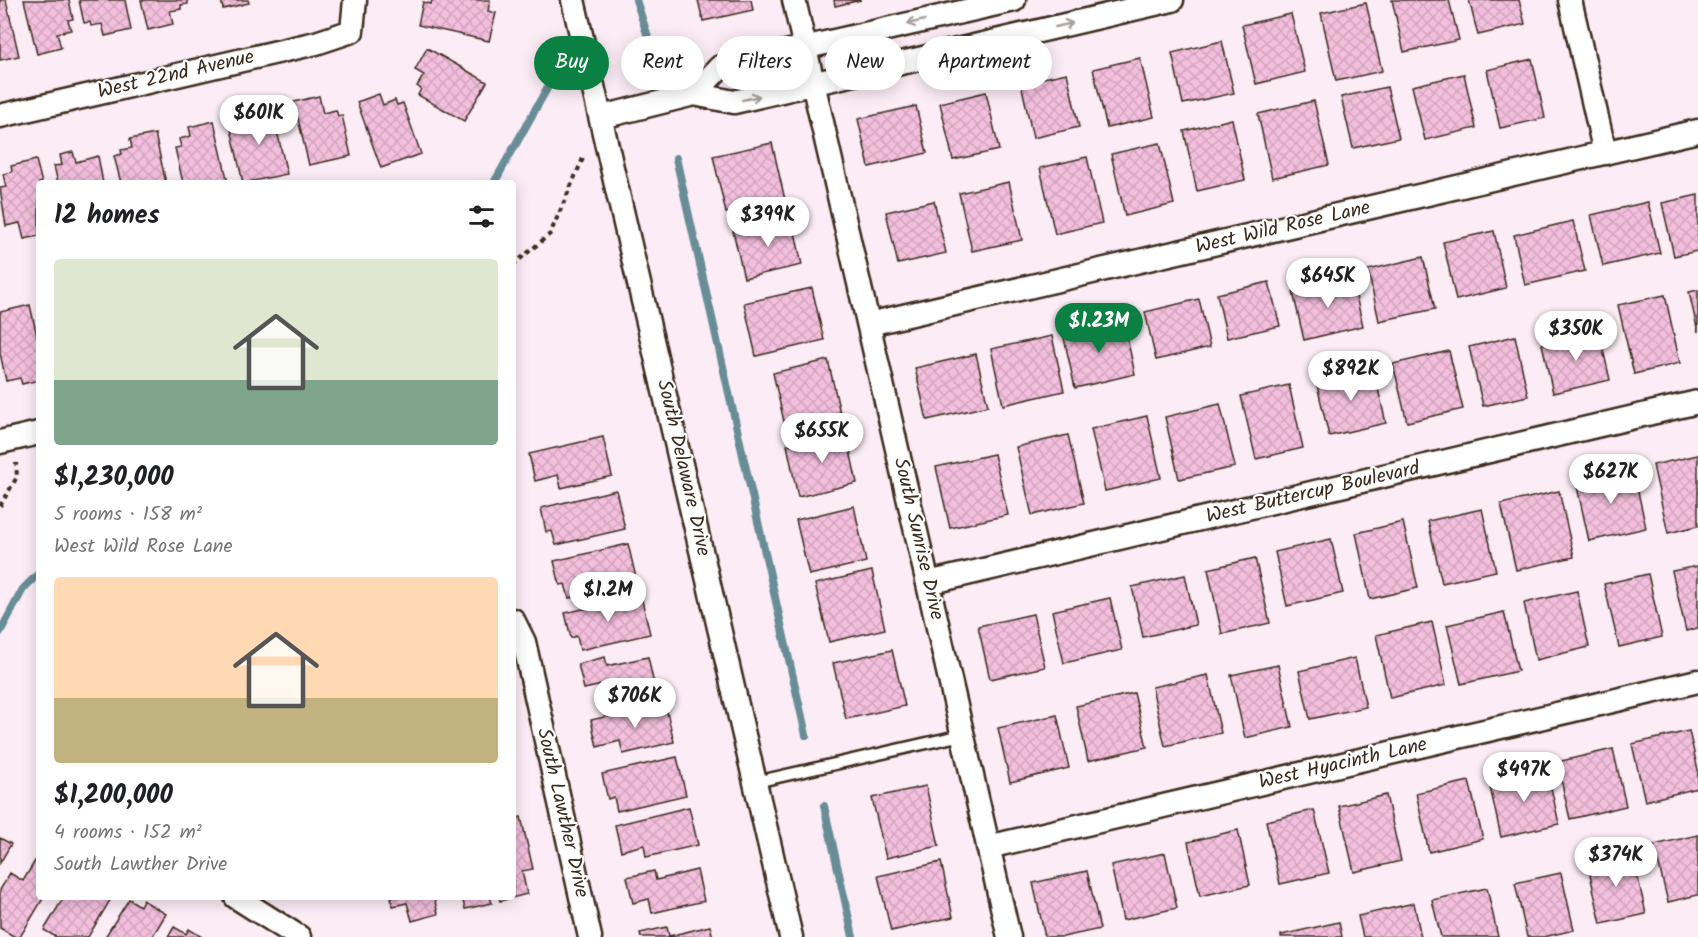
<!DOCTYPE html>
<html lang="en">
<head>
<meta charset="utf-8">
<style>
	body { margin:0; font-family:Kalam,sans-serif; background:#f6f6f6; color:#202124; height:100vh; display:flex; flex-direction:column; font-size:22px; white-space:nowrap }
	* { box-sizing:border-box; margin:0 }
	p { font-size:20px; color:#757577 }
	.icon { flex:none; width:33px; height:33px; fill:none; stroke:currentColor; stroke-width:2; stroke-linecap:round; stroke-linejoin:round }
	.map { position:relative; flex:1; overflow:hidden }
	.sheet { position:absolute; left:36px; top:180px; width:480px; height:720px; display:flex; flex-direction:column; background:#fff; border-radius:6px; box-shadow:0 3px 15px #0003 }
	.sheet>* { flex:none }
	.guide { position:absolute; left:534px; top:36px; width:570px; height:54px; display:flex; gap:12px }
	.price { position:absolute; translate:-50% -51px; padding:0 14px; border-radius:21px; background:#fff; color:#222; font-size:20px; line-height:39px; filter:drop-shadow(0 2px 3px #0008) }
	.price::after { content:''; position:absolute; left:50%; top:36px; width:18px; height:14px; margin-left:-9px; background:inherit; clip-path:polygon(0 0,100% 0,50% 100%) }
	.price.active { background:#0b8043; color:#fff }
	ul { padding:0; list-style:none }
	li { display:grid; align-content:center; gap:12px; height:318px; padding:0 18px }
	li span { display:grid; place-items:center; height:186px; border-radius:6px; color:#555 }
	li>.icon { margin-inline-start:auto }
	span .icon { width:108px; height:108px; fill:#fffc; stroke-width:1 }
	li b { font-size:26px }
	h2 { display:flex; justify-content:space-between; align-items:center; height:72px; padding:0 18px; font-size:26px }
	.tag { padding:0 21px; border-radius:27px; background:#fff; box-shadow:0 3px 15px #0003; font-size:21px; line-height:54px }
	.tag.active { background:#0b8043; color:#fff }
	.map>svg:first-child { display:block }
</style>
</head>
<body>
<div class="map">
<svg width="1698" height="937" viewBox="0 0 1698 937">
	<defs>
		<pattern id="building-cross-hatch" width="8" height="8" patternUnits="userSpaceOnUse" patternTransform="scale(1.5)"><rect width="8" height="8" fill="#f3bfdd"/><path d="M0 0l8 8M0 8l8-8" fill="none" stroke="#d1a4bd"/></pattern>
	</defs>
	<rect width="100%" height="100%" fill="#fbecf5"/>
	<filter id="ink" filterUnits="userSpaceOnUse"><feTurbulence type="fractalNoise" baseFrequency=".0167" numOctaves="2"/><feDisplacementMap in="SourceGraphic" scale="12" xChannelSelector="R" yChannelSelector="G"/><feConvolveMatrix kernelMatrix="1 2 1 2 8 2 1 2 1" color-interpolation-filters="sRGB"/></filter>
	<g filter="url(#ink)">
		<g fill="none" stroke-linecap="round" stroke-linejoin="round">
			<path stroke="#698d97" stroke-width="8" d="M 636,0 L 650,43
				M 676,158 L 806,735
				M 494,183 L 554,76
				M 0,632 L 23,589 L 39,573
				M 824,806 L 853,937"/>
		</g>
		<path fill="url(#building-cross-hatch)" stroke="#3b2a1e" stroke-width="1.5" d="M 0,0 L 6,0 L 19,56 L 0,60 Z
			M 24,0 L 69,0 L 73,19 L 68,20 L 71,30 L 57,33 L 61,48 L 37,54 Z
			M 79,0 L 125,0 L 131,30 L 105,36 L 102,24 L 91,26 L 90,22 L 84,23 Z
			M 141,0 L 187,0 L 188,4 L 181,5 L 181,9 L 170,11 L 173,24 L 148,30 Z
			M 221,0 L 248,0 L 249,3 L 223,9 Z
			M 432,0 L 490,0 L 488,11 L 496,13 L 489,41 L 418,25 L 423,2 L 431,4 Z
			M 698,0 L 751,0 L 753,10 L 703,21 Z
			M 834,0 L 861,0 L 835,6 Z
			M 1392,0 L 1449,0 L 1459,40 L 1404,52 Z
			M 1469,0 L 1519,0 L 1525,24 L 1478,35 Z
			M 1366,3 L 1382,71 L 1336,81 L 1321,13 Z
			M 1291,14 L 1305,72 L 1256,84 L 1242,25 Z
			M 1222,41 L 1234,93 L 1183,104 L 1172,53 Z
			M 427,48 L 487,82 L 464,121 L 418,95 L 421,89 L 417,86 L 424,75 L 415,70 Z
			M 1140,58 L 1154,117 L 1107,128 L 1093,69 Z
			M 1532,59 L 1545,118 L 1500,128 L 1487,70 Z
			M 1067,73 L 1079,127 L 1033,138 L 1021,83 Z
			M 1464,74 L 1476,128 L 1425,140 L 1412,86 Z
			M 1387,87 L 1399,138 L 1353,148 L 1341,97 Z
			M 986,92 L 999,150 L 953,160 L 940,103 Z
			M 379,94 L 383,105 L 395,100 L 397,105 L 403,103 L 421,154 L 381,168 L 357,102 Z
			M 319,96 L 323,113 L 336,110 L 338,116 L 342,115 L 351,156 L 309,165 L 294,102 Z
			M 1314,101 L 1329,165 L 1272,178 L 1258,114 Z
			M 271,105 L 287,174 L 243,183 L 231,129 L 249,122 L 246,110 Z
			M 916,106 L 927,153 L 869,167 L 858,119 Z
			M 1232,119 L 1245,180 L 1197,191 L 1184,131 Z
			M 214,121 L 228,183 L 183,183 L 175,148 L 181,147 L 179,139 L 191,136 L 189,127 Z
			M 155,134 L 166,183 L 121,183 L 114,156 L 122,154 L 121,150 L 132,148 L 130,139 Z
			M 772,143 L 785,200 L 726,213 L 713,156 Z
			M 1160,143 L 1174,204 L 1125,216 L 1111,154 Z
			M 73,152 L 76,162 L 98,156 L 103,183 L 58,183 L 54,166 L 62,165 L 60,155 Z
			M 1087,157 L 1102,223 L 1055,234 L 1040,168 Z
			M 36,160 L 42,183 L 39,183 L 39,236 L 24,239 L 20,223 L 6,226 L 0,188 L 6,187 L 3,174 L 12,172 L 11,166 Z
			M 1009,182 L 1022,240 L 972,251 L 959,193 Z
			M 1698,195 L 1698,251 L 1674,256 L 1662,203 Z
			M 934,201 L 946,253 L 898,264 L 886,212 Z
			M 1648,202 L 1660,253 L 1603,266 L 1591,215 Z
			M 792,218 L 802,265 L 744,278 L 733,231 Z
			M 1573,221 L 1585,271 L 1525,285 L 1514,235 Z
			M 1494,231 L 1506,288 L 1456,300 L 1443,242 Z
			M 1423,257 L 1435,309 L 1379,321 L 1368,270 Z
			M 1352,279 L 1363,326 L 1304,340 L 1293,292 Z
			M 1269,282 L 1280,326 L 1227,338 L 1217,294 Z
			M 812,288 L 824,340 L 756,356 L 744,303 Z
			M 1698,290 L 1698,332 L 1689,292 Z
			M 1665,295 L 1680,363 L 1634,374 L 1618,305 Z
			M 1199,299 L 1210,347 L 1156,360 L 1145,312 Z
			M 30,305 L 39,345 L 39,380 L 22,384 L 20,378 L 6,381 L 0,353 L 0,312 Z
			M 1123,319 L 1135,374 L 1075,388 L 1063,333 Z
			M 1599,332 L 1610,380 L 1553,393 L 1542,344 Z
			M 1052,336 L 1064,391 L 1003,405 L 991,349 Z
			M 1515,336 L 1528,396 L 1483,406 L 1469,347 Z
			M 1449,351 L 1463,409 L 1407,422 L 1393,364 Z
			M 976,354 L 988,406 L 927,420 L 915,368 Z
			M 828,360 L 840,413 L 785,426 L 773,373 Z
			M 1373,367 L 1386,423 L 1329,436 L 1316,381 Z
			M 1289,385 L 1303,448 L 1256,459 L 1241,396 Z
			M 1220,404 L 1235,467 L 1179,479 L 1165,417 Z
			M 1147,416 L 1161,478 L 1105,491 L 1091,429 Z
			M 846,432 L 857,483 L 798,497 L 787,445 Z
			M 1068,435 L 1084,503 L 1032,515 L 1016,447 Z
			M 603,437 L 612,476 L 561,488 L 558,475 L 535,481 L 529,454 Z
			M 994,454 L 1008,515 L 950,528 L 936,467 Z
			M 1698,455 L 1698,526 L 1668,533 L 1653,465 Z
			M 1633,469 L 1646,528 L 1589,541 L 1576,482 Z
			M 616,490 L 625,529 L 556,545 L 552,531 L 546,532 L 541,508 Z
			M 1559,491 L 1574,557 L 1516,570 L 1501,504 Z
			M 854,506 L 866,562 L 809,575 L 796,520 Z
			M 1482,509 L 1496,571 L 1442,583 L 1428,521 Z
			M 1403,522 L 1418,588 L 1370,599 L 1356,533 Z
			M 1331,539 L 1343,593 L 1287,606 L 1275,552 Z
			M 628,544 L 637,582 L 569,598 L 565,584 L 560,585 L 554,561 Z
			M 1255,558 L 1270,623 L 1222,634 L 1208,569 Z
			M 1698,566 L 1698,628 L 1686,631 L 1672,571 Z
			M 872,571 L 885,629 L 829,642 L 815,584 Z
			M 1648,574 L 1662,637 L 1619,647 L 1604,584 Z
			M 1185,575 L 1196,625 L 1143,637 L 1132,587 Z
			M 1577,591 L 1589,647 L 1536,660 L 1524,603 Z
			M 641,596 L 650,634 L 580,650 L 577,636 L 571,638 L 565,613 Z
			M 1110,598 L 1122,650 L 1064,663 L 1052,611 Z
			M 1504,612 L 1518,671 L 1461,684 L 1447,625 Z
			M 1033,614 L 1045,667 L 990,679 L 978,626 Z
			M 1432,622 L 1446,685 L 1390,698 L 1376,635 Z
			M 892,650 L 905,706 L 846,719 L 833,663 Z
			M 605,657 L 607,666 L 648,657 L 655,689 L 605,700 L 602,685 L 584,689 L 578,664 Z
			M 1355,658 L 1366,707 L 1310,719 L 1299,671 Z
			M 1278,665 L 1292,727 L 1245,738 L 1231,675 Z
			M 1208,675 L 1221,733 L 1165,746 L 1152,687 Z
			M 1134,693 L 1147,747 L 1088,761 L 1076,706 Z
			M 665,703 L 674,742 L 623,754 L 620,741 L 597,747 L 591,720 Z
			M 1057,715 L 1069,768 L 1010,782 L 998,728 Z
			M 1689,731 L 1698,770 L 1698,788 L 1645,801 L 1632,744 Z
			M 1613,749 L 1626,806 L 1570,819 L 1557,762 Z
			M 677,757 L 686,795 L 617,811 L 614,797 L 608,799 L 602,774 Z
			M 1547,769 L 1559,824 L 1501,837 L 1489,782 Z
			M 1469,781 L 1483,839 L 1429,852 L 1416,793 Z
			M 926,786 L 939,846 L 886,858 L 872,798 Z
			M 1386,795 L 1401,861 L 1354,872 L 1339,806 Z
			M 689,807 L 698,845 L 646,857 L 644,845 L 621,851 L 615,825 Z
			M 1314,810 L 1329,873 L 1280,884 L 1266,821 Z
			M 521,817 L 533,869 L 522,871 L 527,894 L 500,901 L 499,897 L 513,897 L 513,819 Z
			M 1238,830 L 1250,885 L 1200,896 L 1188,842 Z
			M 1698,835 L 1698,895 L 1668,902 L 1654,845 Z
			M 0,838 L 11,844 L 0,863 Z
			M 1632,851 L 1646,914 L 1601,924 L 1587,861 Z
			M 1165,853 L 1177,908 L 1123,920 L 1111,865 Z
			M 35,861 L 39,863 L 39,897 L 44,897 L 20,937 L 15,937 L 0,928 L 0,890 L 10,873 L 23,881 Z
			M 941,862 L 953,917 L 891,931 L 878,876 Z
			M 697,870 L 704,901 L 652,913 L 649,899 L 633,903 L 627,877 L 654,871 L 656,880 Z
			M 1087,871 L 1100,929 L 1063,937 L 1045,937 L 1033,883 Z
			M 1561,873 L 1574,930 L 1544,937 L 1527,937 L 1515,883 Z
			M 1487,888 L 1498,937 L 1441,937 L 1432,900 Z
			M 64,897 L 112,897 L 88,937 L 56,937 L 44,930 Z
			M 391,897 L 434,897 L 438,914 L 412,921 L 407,903 L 393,906 Z
			M 462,897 L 490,897 L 492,903 L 465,909 Z
			M 129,899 L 140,906 L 143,900 L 166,914 L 152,937 L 105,937 Z
			M 1414,903 L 1421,937 L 1363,937 L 1358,916 Z
			M 1339,922 L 1342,937 L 1281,937 L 1281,935 Z
			M 710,926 L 713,937 L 641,937 L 640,933 L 667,927 L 669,936 Z
			M 174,927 L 186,934 L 189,929 L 202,937 L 168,937 Z"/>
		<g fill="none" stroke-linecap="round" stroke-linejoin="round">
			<g stroke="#3b2a1e" stroke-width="15">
				<path id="lane" d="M 756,782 L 962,735"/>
			</g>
			<g stroke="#3b2a1e" stroke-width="27">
				<path id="street" d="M 573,0 L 791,937
					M 794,0 L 1009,937
					M 1570,0 L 1605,153
					M 694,94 L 720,67 L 1014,0
					M 0,116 L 316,43 L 352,31 L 355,0
					M 602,117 L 694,94 L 734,102 L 1172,0
					M 869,324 L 1698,131
					M 0,442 L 39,433
					M 928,583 L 1698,402
					M 513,620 L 524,642 L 590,937
					M 988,847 L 1698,681
					M 236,897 L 299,937"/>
			</g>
			<path stroke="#3b2a1e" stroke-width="4" stroke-dasharray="4.5 4.5" stroke-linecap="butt" d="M 513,265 L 550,234 L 584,156
				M 0,506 L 17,477 L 16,463"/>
			<use href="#lane" stroke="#fff" stroke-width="10"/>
			<use href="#street" stroke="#fff" stroke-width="22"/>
		</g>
		<defs><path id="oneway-shaft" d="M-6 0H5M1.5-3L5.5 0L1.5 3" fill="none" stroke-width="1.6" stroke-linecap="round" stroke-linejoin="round" transform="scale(1.5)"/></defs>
		<g stroke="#a79f9a">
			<use href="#oneway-shaft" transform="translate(916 22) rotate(167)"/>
			<use href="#oneway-shaft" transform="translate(1064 25) rotate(-13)"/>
			<use href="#oneway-shaft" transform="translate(751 98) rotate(-13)"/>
		</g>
	</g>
	<g text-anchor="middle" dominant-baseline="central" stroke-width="4.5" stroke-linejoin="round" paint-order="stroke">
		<g font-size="20" fill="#3b2a1e" stroke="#fff">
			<text transform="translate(176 75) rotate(-13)">West 22nd Avenue</text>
			<text transform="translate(1283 228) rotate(-13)">West Wild Rose Lane</text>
			<text transform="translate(683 468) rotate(77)">South Delaware Drive</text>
			<text transform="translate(1313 493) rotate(-13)">West Buttercup Boulevard</text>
			<text transform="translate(918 539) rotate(77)">South Sunrise Drive</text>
			<text transform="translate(1343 764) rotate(-13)">West Hyacinth Lane</text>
			<text transform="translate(562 813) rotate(77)">South Lawther Drive</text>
		</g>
	</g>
</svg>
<b class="price" style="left:259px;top:146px">$601K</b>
<b class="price" style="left:768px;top:248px">$399K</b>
<b class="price" style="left:1328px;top:309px">$645K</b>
<b class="price active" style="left:1099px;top:354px">$1.23M</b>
<b class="price" style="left:1576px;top:362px">$350K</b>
<b class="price" style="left:1351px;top:402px">$892K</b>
<b class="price" style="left:822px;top:464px">$655K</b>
<b class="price" style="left:1611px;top:505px">$627K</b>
<b class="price" style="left:608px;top:623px">$1.2M</b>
<b class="price" style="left:635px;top:729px">$706K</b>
<b class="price" style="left:1524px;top:803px">$497K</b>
<b class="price" style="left:1616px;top:888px">$374K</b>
<div class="guide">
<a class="tag active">Buy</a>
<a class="tag">Rent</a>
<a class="tag">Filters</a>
<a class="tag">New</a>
<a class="tag">Apartment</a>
</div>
<section class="sheet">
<h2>12 homes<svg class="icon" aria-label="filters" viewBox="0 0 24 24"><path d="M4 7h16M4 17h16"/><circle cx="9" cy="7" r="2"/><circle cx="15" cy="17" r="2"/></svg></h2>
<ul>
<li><span style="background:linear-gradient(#dfe7d0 65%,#7fa58c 0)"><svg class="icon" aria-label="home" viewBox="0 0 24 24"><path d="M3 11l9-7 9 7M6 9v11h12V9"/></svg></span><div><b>$1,230,000</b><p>5 rooms · 158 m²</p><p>West Wild Rose Lane</p></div></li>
<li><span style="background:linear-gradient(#ffd9b3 65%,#c2b280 0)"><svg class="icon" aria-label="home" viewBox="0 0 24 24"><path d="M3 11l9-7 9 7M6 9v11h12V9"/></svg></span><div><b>$1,200,000</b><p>4 rooms · 152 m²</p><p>South Lawther Drive</p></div></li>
</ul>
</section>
</div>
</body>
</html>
